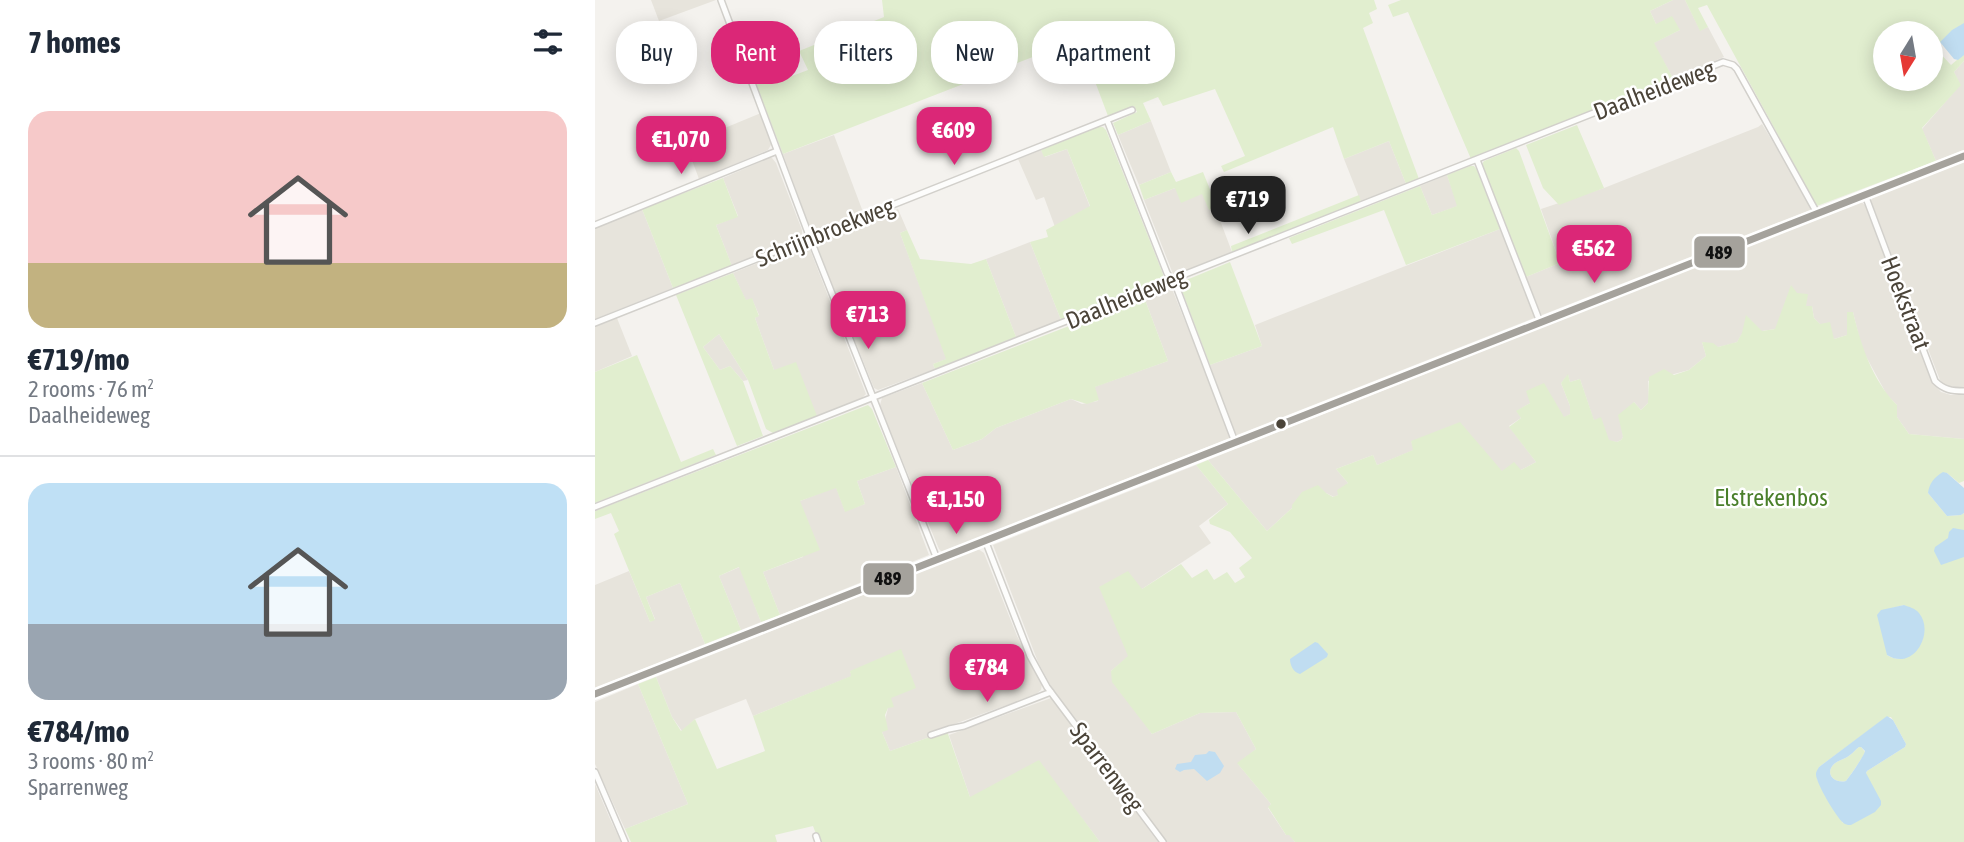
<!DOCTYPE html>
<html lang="en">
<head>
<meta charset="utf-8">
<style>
	body { margin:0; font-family:"Asap Condensed",sans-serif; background:#f6f6f7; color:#1f2937; height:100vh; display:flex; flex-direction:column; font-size:26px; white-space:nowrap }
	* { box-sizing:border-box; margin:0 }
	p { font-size:23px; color:#747a83 }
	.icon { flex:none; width:38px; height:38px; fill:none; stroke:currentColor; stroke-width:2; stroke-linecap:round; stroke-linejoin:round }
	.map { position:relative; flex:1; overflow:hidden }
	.drawer { display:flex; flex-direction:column; background:#fff; width:595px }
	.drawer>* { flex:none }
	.hud { position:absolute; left:21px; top:21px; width:665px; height:63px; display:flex; gap:14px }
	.needle { width:46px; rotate:191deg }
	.controls { position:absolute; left:1278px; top:21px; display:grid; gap:14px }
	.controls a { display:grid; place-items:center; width:70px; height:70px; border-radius:50%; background:#fff; box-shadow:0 4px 18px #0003; font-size:35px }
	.price { position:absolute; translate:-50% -60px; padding:0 16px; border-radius:14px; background:#db2777; color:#fff; font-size:23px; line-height:46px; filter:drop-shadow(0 2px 4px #0008) }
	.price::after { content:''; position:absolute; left:50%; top:42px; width:21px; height:16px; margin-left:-10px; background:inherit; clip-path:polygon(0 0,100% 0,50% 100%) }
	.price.on { background:#222; color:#fff }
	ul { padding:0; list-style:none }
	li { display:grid; align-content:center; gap:14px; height:371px; padding:0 28px }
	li+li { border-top:2px solid #e0e1e3 }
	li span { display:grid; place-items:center; height:217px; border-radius:21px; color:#555 }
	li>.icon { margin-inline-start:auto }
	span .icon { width:126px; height:126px; fill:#fffc; stroke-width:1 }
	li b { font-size:30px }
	h2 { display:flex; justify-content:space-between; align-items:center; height:84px; padding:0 28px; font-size:30px }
	.chip { padding:0 24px; border-radius:28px; background:#fff; box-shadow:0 4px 18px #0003; font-size:24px; line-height:63px }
	.chip.on { background:#db2777; color:#fff }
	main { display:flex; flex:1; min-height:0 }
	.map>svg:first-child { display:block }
</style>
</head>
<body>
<main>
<section class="drawer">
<h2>7 homes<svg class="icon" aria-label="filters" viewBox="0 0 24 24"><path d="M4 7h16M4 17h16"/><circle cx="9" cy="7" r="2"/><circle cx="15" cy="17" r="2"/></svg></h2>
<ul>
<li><span style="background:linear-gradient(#f6c9c9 70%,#c2b280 0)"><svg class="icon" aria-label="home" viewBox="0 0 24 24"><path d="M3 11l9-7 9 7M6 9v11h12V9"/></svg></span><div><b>€719/mo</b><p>2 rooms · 76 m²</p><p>Daalheideweg</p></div></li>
<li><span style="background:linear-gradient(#bfe0f5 65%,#9aa5b1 0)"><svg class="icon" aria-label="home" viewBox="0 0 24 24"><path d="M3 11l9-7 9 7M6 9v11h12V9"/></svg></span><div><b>€784/mo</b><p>3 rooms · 80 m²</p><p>Sparrenweg</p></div></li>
</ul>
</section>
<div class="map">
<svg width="1369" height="842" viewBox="0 0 1369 842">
	<rect width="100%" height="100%" fill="#f4f2ee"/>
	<path fill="#e7e4dc" d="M 56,0 L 121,0 L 64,21 Z
		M 1078,0 L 1090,0 L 1105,30 L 1113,27 L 1129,57 L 1078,78 L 1058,43 L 1085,30 L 1061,24 L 1055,11 Z
		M 1369,61 L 1369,150 L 1341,161 L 1327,129 L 1365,85 L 1359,72 Z
		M 166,113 L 177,143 L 173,150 L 104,179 L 91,144 Z
		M 556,121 L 576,172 L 544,185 L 523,135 Z
		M 1167,124 L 1216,205 L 1215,210 L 947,315 L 946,314 L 931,277 L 965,263 L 946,209 L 1009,188 L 1163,127 Z
		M 239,135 L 268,212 L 222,231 L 216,228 L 213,223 L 188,154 Z
		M 794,141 L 811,184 L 766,202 L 749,159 Z
		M 472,149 L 495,207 L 460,227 L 449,197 L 441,200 L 423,159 L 446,150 L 450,157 Z
		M 174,158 L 177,158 L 181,163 L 207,230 L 207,235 L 204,238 L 137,266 L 121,225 L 143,216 L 128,178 Z
		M 1369,162 L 1369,388 L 1366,388 L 1349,385 L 1345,380 L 1276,201 L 1277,197 Z
		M 852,175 L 863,206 L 837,215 L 825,186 Z
		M 580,188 L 608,194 L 614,209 L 620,207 L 637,252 L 581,276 L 578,274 L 549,200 Z
		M 1265,201 L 1271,206 L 1339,384 L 1346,392 L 1356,395 L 1369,394 L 1369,439 L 1314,434 L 1302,417 L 1302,405 L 1292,395 L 1267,349 L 1258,312 L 1252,312 L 1252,335 L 1239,339 L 1219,318 L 1217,306 L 1180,329 L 1147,334 L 1142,342 L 1136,344 L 1123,347 L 1107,342 L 1111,356 L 1094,370 L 1053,381 L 1054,402 L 1046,410 L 1039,402 L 1027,424 L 1028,437 L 1026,440 L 1022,442 L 1014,441 L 999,421 L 985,379 L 975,382 L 973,375 L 966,383 L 975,406 L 975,414 L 969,418 L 935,403 L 922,411 L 926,418 L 914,426 L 941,462 L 926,470 L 907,471 L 816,441 L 819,450 L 782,465 L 778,455 L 741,469 L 753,483 L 743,495 L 739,497 L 731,493 L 697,508 L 672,531 L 613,460 Z
		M 47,209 L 78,288 L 0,319 L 0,228 Z
		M 303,209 L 312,230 L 305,233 L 352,359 L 338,364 L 340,369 L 283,390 L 279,388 L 223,249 L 222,243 L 225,238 Z
		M 905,229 L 940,315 L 939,318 L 642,435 L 639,433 L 615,365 L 667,346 L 660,325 Z
		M 435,242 L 466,320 L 421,337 L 391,259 Z
		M 205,246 L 214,247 L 271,394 L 267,398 L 222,416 L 219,411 L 179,370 L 160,318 L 164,315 L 157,299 L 151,301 L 138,273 Z
		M 573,286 L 577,289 L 635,433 L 635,438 L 347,552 L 344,549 L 288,414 L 285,405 L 287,398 L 327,383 L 358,450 L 387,439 L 401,428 L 476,399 L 487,404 L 503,401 L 499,387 L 573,361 L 549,297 Z
		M 22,318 L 37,356 L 0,372 L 0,326 Z
		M 124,334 L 153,380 L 148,381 L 135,366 L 125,370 L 108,347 Z
		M 601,465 L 633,504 L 604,526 L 616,543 L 547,589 L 534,656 L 516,671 L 557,734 L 605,713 L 641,712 L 661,749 L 643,764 L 676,804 L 673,808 L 691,835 L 694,834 L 700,842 L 571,842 L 457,688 L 443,662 L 398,545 Z
		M 301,467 L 334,555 L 185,615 L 168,572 L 208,557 L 205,501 L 241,487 L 250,511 L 270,504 L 262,481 Z
		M 383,549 L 389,553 L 422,636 L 447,684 L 446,690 L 440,695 L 351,727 L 352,731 L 295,751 L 287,732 L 293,708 L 255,671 L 257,676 L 158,716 L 151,699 L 100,719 L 87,731 L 77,717 L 61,677 Z
		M 145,567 L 166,622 L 146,630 L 124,576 Z
		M 34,571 L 55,622 L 60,619 L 51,597 L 85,583 L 110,644 L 0,688 L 0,585 Z
		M 43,684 L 93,804 L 30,829 L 0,764 L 0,702 Z
		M 456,698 L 475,722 L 563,842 L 505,842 L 476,804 L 375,797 L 354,735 Z
		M 0,784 L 15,819 L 26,842 L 0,842 Z"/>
	<path fill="#e1eecf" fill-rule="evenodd" d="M 287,0 L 779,0 L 782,9 L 774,13 L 778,23 L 768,28 L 824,179 L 811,184 L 794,141 L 749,159 L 738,127 L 629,172 L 626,166 L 650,156 L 620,89 L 568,106 L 563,97 L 548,103 L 556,121 L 523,135 L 518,123 L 542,112 L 539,106 L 513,116 L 484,39 L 188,154 L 159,79 L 181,82 L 213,70 L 204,51 L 289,17 Z
		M 806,0 L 1078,0 L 1055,11 L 1061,24 L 1077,16 L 1085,30 L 1059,43 L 1078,78 L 876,159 L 813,12 L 798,17 L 793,5 Z
		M 1090,0 L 1369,0 L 1369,25 L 1366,25 L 1340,48 L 1356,65 L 1369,54 L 1369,61 L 1359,72 L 1366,85 L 1327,128 L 1341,161 L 1222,206 L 1112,5 L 1103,8 L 1113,27 L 1105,31 ZM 1290,33 L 1335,33 L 1335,79 L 1290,79 Z
		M 982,125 L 1009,188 L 964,205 L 948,188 L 931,145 Z
		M 503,127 L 508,127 L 511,130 L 568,274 L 568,279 L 466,320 L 435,242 L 453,237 L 451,230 L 495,206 L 472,149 L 449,157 L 446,150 Z
		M 921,148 L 924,151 L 965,263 L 931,277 L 887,164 L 889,161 Z
		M 875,166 L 879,166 L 882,170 L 905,229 L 811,265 L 789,210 L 697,244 L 694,238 L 825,186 L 837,215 L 862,206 L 852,175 Z
		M 576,172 L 581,182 L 608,172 L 622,207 L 614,210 L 607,194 L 586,203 L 580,188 L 549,200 L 544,185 Z
		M 128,178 L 143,217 L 121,225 L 137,266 L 78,288 L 47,209 Z
		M 764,195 L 766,202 L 637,252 L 636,246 Z
		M 312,230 L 325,259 L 376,264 L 391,259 L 421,337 L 340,369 L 338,364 L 351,359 L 305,233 Z
		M 635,262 L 667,346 L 615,365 L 584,283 Z
		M 138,273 L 151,300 L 157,298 L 164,316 L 160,318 L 179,370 L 201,362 L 222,416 L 178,433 L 171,429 L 153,380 L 124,334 L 108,347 L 125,370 L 135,366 L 148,381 L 168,436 L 142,446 L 81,295 Z
		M 1196,285 L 1202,293 L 1213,294 L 1211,306 L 1217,306 L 1219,318 L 1225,324 L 1235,322 L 1239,339 L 1252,335 L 1252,312 L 1258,312 C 1266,345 1277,380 1302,405 L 1302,417 L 1314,434 L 1369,439 L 1369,481 L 1364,483 L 1352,473 L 1333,493 L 1352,516 L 1366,515 L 1369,513 L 1369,842 L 700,842 L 694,835 L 691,835 L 673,807 L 676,804 L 642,763 L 661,749 L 641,712 L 605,713 L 557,734 L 517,682 L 516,671 L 533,656 L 504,587 L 533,571 L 547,589 L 586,564 L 597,578 L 612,569 L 619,580 L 632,572 L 640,583 L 650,577 L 644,568 L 657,558 L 635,532 L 615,524 L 614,520 L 633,504 L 601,465 L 613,460 L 672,531 L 697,508 L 697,505 L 707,492 L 723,485 L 731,493 L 738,497 L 743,495 L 742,490 L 753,483 L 741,469 L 778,455 L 782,465 L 818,450 L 816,441 L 865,422 L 907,471 L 919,462 L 926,470 L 941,462 L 914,427 L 926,418 L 921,411 L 935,403 L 931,391 L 949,383 L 969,417 L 975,414 L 975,406 L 966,383 L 973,374 L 975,382 L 985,379 L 999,420 L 1006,417 L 1014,440 L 1022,442 L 1026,440 L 1028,437 L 1023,415 L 1039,402 L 1046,410 L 1053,403 L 1054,377 L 1069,369 L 1079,375 L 1094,370 L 1111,356 L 1107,342 L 1118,343 L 1123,347 L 1142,342 L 1147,333 L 1151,315 L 1167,331 L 1180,329 ZM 1309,605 L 1328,639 C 1320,654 1308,665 1292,655 L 1290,610 ZM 1292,717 L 1296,717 L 1298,720 L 1311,744 L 1310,747 L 1272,771 L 1248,823 L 1222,779 L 1224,767 Z
		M 549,297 L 573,361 L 500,387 L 504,400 L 492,404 L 476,399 L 401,428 L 387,439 L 358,450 L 327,383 Z
		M 42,355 L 86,462 L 118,449 L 121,455 L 0,503 L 0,372 Z
		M 273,405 L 277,409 L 301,467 L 262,481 L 270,504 L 250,512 L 241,488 L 205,501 L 225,550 L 168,572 L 185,615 L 166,622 L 144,567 L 124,576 L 146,630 L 110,644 L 85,583 L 51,597 L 60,620 L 55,622 L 19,534 L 24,531 L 16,513 L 0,519 L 0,511 Z
		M 306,649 L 321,688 L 296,698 L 299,707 L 293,708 L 290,715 L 293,730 L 287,732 L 295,751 L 352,731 L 375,797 L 444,760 L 505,842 L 224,842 L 218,826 L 180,835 L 182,842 L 36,842 L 30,829 L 93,804 L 43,684 L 61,677 L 77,717 L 86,731 L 100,719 L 122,769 L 170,751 L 158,716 L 256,676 L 255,671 Z
		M 1264,747 L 1266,747 L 1270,752 C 1269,756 1255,776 1251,781 C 1240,784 1229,774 1239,764 C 1243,760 1251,759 1255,755 C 1258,753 1261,749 1264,747 Z"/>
	<path fill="#c0ddf1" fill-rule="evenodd" d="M 1369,23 L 1369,55 L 1363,60 L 1359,59 L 1345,42 L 1357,30 Z
		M 1348,472 L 1352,473 L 1369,488 L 1369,513 L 1366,515 L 1352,516 L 1333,493 C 1334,484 1339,477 1348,472 Z
		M 1358,528 L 1369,530 L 1369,557 L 1346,565 L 1339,551 L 1340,547 L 1353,538 L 1354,532 Z
		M 1309,605 C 1314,607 1320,608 1324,613 C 1340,632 1319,672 1292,655 L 1282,615 L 1286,610 Z
		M 720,642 L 723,643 L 733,654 L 732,657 L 705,674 C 698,672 695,665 695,659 Z
		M 1292,716 L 1298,720 L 1311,744 L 1310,747 L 1272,771 L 1271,773 L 1286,801 L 1286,805 L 1280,812 L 1256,825 C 1254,825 1252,825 1250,824 C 1243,821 1224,787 1222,779 C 1220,773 1221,772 1224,767 ZM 1264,747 L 1266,747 L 1270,751 C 1269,756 1255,776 1251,781 C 1240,784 1229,774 1239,764 C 1243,760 1251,759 1255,755 C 1258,753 1261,749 1264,747 Z
		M 614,751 L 620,752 L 629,766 L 625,773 L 612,781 L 599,769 L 589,770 L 585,772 L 580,769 L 582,764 L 596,762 L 600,755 L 611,754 Z"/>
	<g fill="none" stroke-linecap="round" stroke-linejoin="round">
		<g stroke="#d2d0cb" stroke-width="8">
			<path id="street" d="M 126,0 L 215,238 L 342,559
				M 512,120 L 572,273 L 581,286 L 640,442
				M 882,160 L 945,322
				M 1270,195 L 1340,381 C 1349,390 1357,391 1369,391
				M 0,225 L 182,151
				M 0,323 L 537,110
				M 0,507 L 1128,62 L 1138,65 L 1142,69 L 1222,213
				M 390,540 L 435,656 L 452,687 L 568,842
				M 336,735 L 354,729 L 369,726 L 456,692
				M 0,772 L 30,842
				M 221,836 L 223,842"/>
		</g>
		<g stroke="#d3cfc5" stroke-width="10">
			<path id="secondary" d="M 0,694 L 1369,156"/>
		</g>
		<use href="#street" stroke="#fdfdfc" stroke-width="5"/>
		<use href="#secondary" stroke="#f7f6f1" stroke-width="8"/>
		<g stroke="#fff" stroke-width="12">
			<path id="bus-1" d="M 0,694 L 1369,156"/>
		</g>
		<use href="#bus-1" stroke="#a5a29c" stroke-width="7"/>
	</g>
	<circle fill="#4b4439" stroke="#fff" stroke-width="2.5" cx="686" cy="424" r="6"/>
	<g text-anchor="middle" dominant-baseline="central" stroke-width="5" stroke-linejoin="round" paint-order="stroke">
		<g font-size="24" fill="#4b4439" stroke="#fff">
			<text transform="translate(1059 90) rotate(-21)">Daalheideweg</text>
			<text transform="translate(230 232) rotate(-22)">Schrijnbroekweg</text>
			<text transform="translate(531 298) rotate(-22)">Daalheideweg</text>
			<text transform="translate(1311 303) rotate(69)">Hoekstraat</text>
			<text transform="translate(512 767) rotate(53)">Sparrenweg</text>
		</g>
		<g font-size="24" fill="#4a7f2a" stroke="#fff">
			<text x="1176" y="497">Elstrekenbos</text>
		</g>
	</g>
	<g stroke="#fff" stroke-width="2.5">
		<rect x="1098" y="235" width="53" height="34" rx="7" fill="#a5a29c"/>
		<rect x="267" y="562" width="53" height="34" rx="7" fill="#a5a29c"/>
	</g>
	<g font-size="19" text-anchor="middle" font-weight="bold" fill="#111">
		<text x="1124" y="259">489</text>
		<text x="293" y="585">489</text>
	</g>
</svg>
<div class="controls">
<a><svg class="needle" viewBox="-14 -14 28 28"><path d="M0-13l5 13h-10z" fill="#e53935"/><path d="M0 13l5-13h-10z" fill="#747a83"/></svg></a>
</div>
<b class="price" style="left:359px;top:167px">€609</b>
<b class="price" style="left:86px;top:176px">€1,070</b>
<b class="price on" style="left:653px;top:236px">€719</b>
<b class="price" style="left:999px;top:285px">€562</b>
<b class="price" style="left:273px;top:351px">€713</b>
<b class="price" style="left:361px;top:536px">€1,150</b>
<b class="price" style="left:392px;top:704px">€784</b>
<div class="hud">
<a class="chip">Buy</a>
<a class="chip on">Rent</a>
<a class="chip">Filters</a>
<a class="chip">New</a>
<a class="chip">Apartment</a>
</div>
</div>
</main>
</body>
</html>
